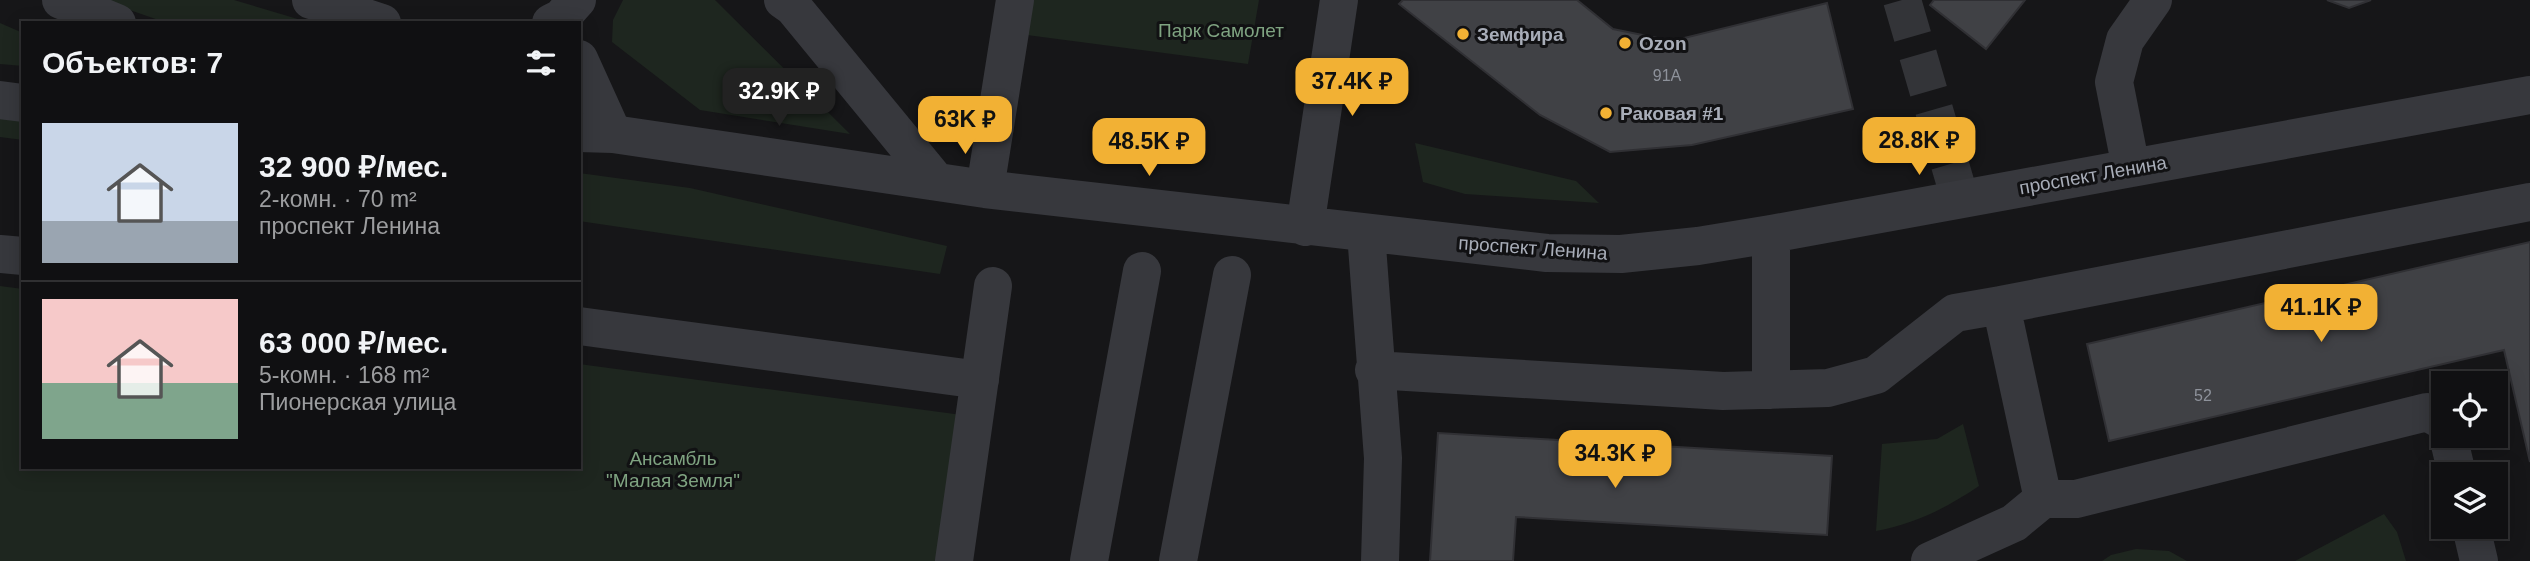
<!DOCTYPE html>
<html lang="ru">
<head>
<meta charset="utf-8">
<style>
	body { margin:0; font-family:Helvetica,sans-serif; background:#19191b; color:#f1f3f6; height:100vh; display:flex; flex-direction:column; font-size:26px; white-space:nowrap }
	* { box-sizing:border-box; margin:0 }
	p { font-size:23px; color:#9c9d9f }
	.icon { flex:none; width:38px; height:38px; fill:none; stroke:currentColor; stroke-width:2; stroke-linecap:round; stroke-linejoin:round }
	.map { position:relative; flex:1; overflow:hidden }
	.details { position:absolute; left:21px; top:21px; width:560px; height:448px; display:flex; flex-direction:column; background:#101012; border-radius:0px; box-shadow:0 4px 18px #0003,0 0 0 2px #303032 }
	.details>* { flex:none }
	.tools { position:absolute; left:2431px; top:371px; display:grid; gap:14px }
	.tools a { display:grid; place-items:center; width:77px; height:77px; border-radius:0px; background:#101012; box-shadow:0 4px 18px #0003,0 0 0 2px #303032; font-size:35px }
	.price { position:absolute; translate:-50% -60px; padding:0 16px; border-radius:14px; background:#f2b134; color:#111; font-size:23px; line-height:46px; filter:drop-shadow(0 2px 4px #0008) }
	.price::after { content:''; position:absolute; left:50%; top:42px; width:21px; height:16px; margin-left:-10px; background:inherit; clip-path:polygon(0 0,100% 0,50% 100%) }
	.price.current { background:#222; color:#fff }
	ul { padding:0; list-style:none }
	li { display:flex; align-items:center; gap:21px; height:175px; padding:0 21px }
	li+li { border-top:2px solid #303032 }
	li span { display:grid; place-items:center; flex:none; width:196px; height:140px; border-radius:0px; color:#555 }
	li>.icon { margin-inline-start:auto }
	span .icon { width:84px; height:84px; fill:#fffc; stroke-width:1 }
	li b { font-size:30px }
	h2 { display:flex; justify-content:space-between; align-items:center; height:84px; padding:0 21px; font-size:30px }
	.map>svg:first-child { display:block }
</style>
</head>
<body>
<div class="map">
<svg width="2530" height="561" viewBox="0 0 2530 561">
	<rect width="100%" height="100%" fill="#161618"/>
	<path fill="#1e261f" d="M 101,0 L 234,0 L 311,23 L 167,23 Z
		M 623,0 L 715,0 L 850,134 L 700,110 L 612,42 L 613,20 Z
		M 1032,0 L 1259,0 L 1248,64 L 1027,35 Z
		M 0,23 L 23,33 L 23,66 L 0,64 Z
		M 0,117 L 23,119 L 23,140 L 0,137 Z
		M 1415,143 L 1576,181 L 1599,203 L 1465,194 L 1423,182 Z
		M 579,173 L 690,188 L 947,246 L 940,274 L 579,221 Z
		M 0,286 L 23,289 L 23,467 L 579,467 L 579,364 L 992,419 L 971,561 L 0,561 Z
		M 1963,424 L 1979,486 C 1946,508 1915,524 1876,531 L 1882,444 L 1937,439 Z
		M 2384,514 L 2397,532 L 2406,561 L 2295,561 Z
		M 2136,549 L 2169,551 L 2187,561 L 2102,561 L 2111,555 Z"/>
	<path fill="#404145" stroke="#303034" stroke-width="2" d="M 1403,0 L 1577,0 L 1613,29 L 1672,41 L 1827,3 L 1853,109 L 1692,145 L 1610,152 L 1540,115 L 1399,4 Z
		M 1934,0 L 2025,0 L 1986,49 L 1930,5 Z
		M 2327,0 L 2371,0 L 2349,8 Z
		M 2530,242 L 2530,462 L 2504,350 L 2109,441 L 2087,344 Z
		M 1438,433 L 1832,456 L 1827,535 L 1516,517 L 1513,561 L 1430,561 Z"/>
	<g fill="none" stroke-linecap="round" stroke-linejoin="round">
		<path stroke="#333438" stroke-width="38" stroke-dasharray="38 19" stroke-linecap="butt" d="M 1902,0 L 1960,199"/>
		<path stroke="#37383d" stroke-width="38" d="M 61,0 L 117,23
			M 311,0 L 382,23
			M 783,0 L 793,7 L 936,181
			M 551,23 L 561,18 L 577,0
			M 579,59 L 613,134
			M 0,100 L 23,103
			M 579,133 L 613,134 L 985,189 L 1547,253 L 1621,254 L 1698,246 L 1771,234 L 2530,95
			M 2131,168 L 2114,82 L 2125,40 L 2153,0
			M 985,189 L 1015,0
			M 1305,227 L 1339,0
			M 1366,233 L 1383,458 L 1380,561
			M 0,254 L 23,256
			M 579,326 L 980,380
			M 1374,370 L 1723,391 L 1828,388 L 1876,375 L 1955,313 L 2001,305
			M 1771,390 L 1771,234
			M 2448,436 L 2457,474
			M 2043,499 L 2001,305 L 2530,202
			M 2471,527 L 2479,561
			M 954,561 L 993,286
			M 1089,561 L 1142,271
			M 1178,561 L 1232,275
			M 1930,561 L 2014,523 L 2043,499 L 2076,499 L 2427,412 L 2443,421"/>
	</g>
	<g fill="#f2b134" stroke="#111113" stroke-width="2.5">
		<circle cx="1463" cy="34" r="7"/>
		<circle cx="1625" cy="43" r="7"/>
		<circle cx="1606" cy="113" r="7"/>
	</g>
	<g text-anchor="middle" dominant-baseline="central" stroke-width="6" stroke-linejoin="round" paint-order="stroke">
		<g font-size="16" fill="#8e929b">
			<text x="1667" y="75">91А</text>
			<text x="2203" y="395">52</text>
		</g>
		<g font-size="19" fill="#7fa381" stroke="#111113">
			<text x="1221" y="30">Парк Самолет</text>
			<text x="673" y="458">Ансамбль<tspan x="673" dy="22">"Малая Земля"</tspan></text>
		</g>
		<g font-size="19" font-weight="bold" fill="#a8adb8" stroke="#111113" text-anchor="start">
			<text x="1477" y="34">Земфира</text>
			<text x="1639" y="43">Ozon</text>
			<text x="1620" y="113">Раковая #1</text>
		</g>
		<g font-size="19" fill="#a8adb8" stroke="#111113">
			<text transform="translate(2093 175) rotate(-10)">проспект Ленина</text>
			<text transform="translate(1533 248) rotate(4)">проспект Ленина</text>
		</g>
	</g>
</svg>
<div class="tools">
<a><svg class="icon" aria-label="locate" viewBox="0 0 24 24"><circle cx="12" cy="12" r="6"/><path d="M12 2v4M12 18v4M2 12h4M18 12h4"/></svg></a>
<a><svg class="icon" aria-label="layers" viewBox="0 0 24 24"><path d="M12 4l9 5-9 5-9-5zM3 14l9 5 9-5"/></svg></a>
</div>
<b class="price" style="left:1352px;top:118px">37.4K ₽</b>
<b class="price current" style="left:779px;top:128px">32.9K ₽</b>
<b class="price" style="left:965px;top:156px">63K ₽</b>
<b class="price" style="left:1919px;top:177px">28.8K ₽</b>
<b class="price" style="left:1149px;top:178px">48.5K ₽</b>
<b class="price" style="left:2321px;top:344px">41.1K ₽</b>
<b class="price" style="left:1615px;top:490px">34.3K ₽</b>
<section class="details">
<h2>Объектов: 7<svg class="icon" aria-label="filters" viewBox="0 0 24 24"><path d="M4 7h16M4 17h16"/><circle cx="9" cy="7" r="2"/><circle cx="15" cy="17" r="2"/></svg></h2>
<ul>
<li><span style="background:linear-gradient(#c9d6e8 70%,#9aa5b1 0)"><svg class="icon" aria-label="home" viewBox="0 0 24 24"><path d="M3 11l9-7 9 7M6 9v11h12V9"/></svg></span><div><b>32 900 ₽/мес.</b><p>2-комн. · 70 m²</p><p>проспект Ленина</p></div></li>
<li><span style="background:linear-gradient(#f6c9c9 60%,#7fa58c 0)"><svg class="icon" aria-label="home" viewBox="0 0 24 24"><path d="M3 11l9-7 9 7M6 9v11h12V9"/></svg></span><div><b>63 000 ₽/мес.</b><p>5-комн. · 168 m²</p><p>Пионерская улица</p></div></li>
</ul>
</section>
</div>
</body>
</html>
